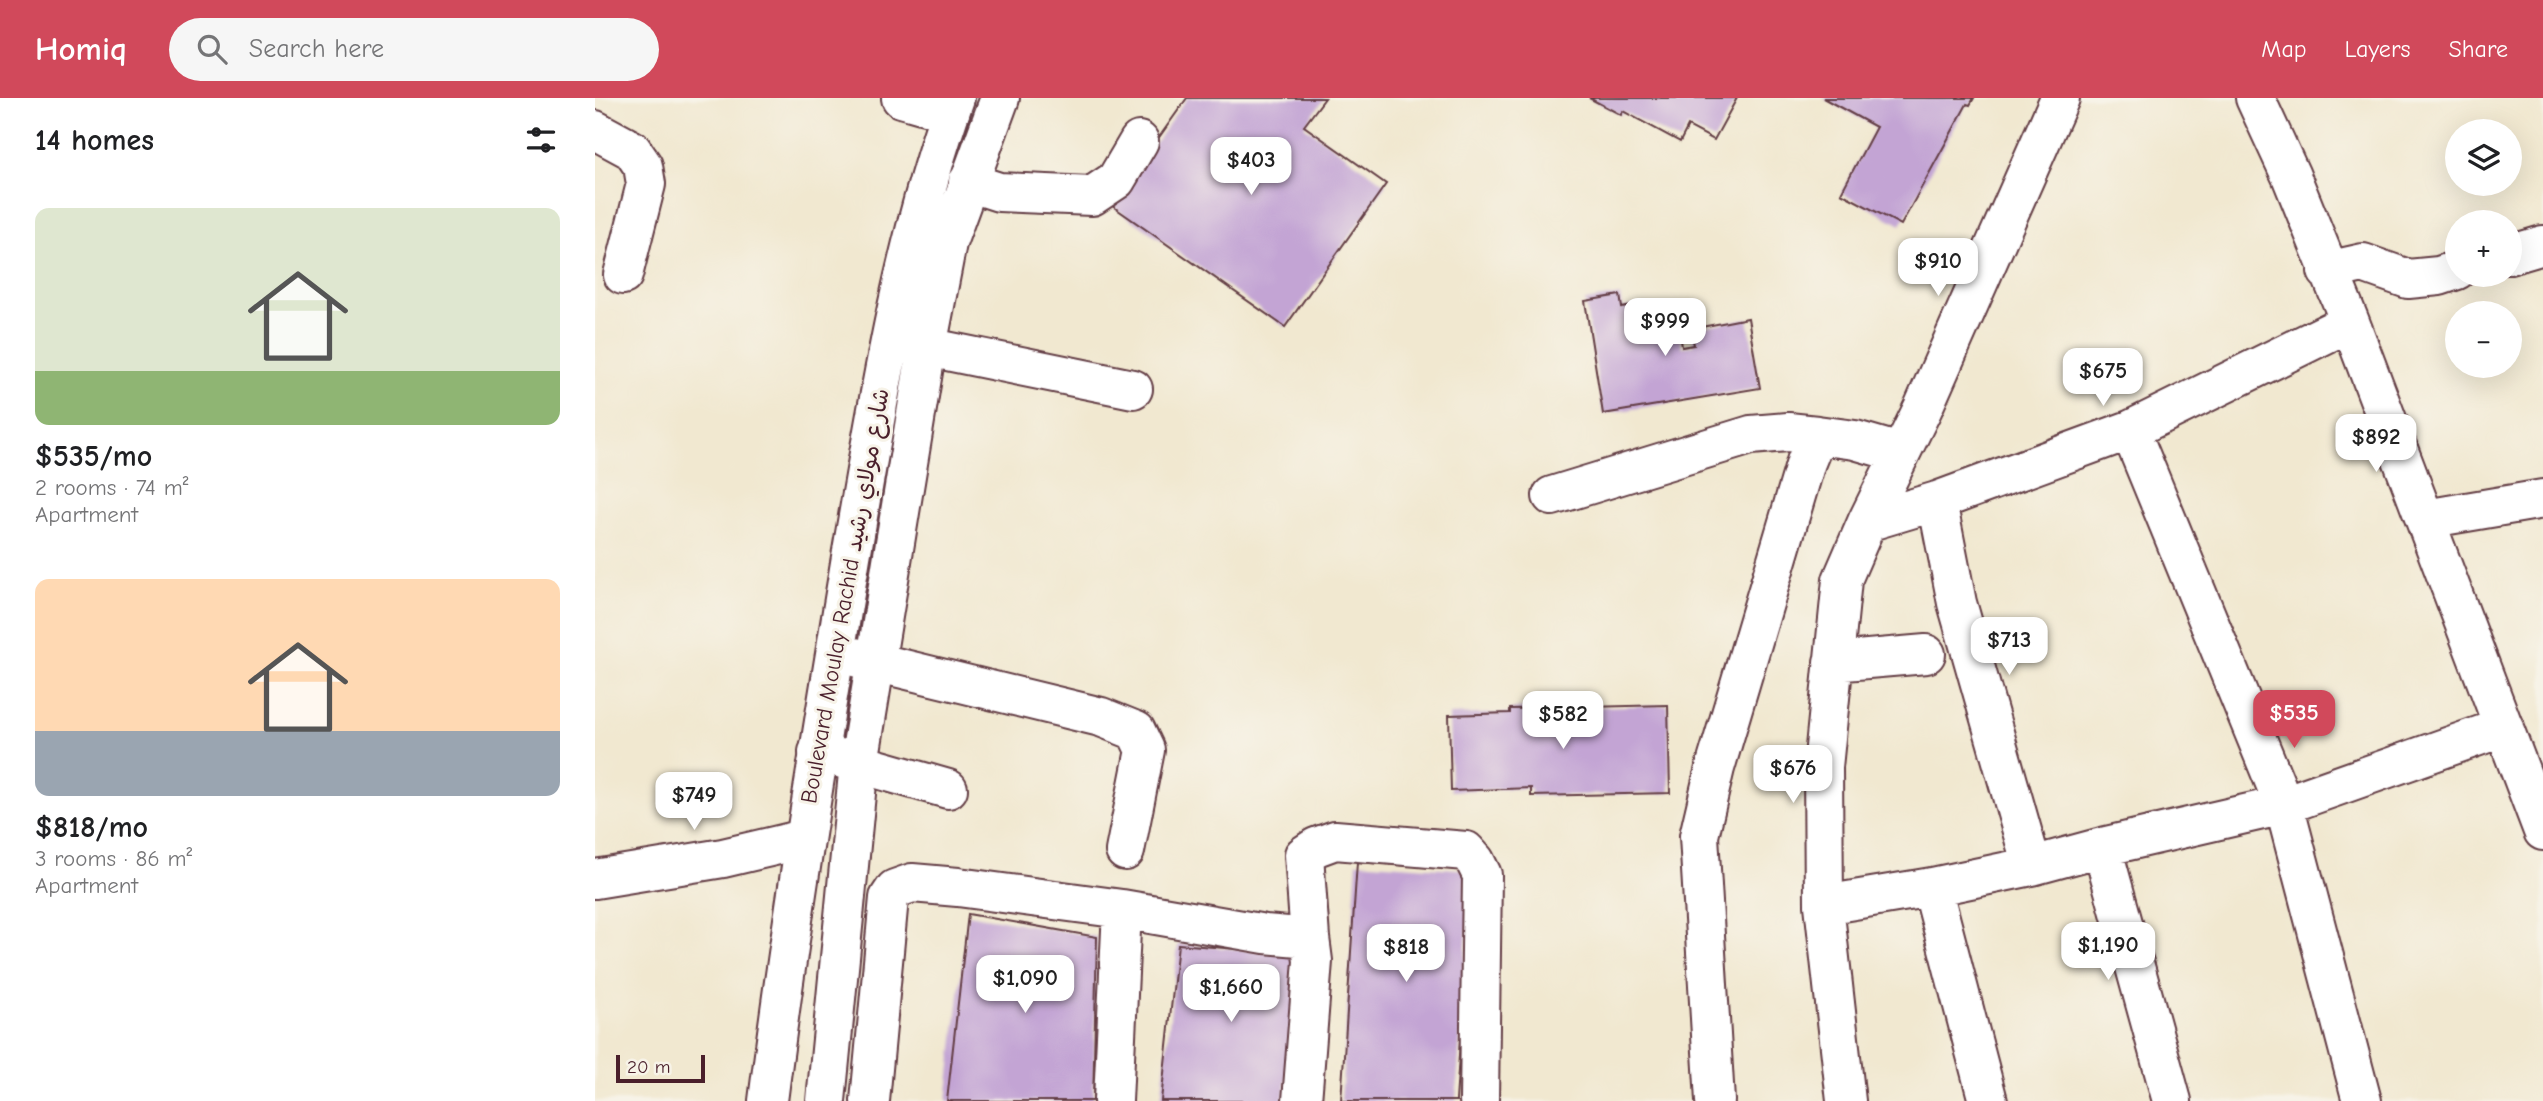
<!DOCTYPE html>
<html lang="en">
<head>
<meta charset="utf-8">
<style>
	body { margin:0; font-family:"Comic Neue","Playpen Sans Arabic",sans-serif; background:#f6f6f6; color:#202124; height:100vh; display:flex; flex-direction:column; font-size:26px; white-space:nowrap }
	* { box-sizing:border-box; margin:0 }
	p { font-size:23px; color:#757577 }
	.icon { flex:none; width:38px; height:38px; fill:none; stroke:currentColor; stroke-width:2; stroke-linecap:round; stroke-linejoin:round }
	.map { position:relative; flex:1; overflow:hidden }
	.panel { display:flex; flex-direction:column; background:#fff; width:595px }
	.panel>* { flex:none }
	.fabs { position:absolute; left:1850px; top:21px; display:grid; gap:14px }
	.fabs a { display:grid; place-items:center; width:77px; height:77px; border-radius:50%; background:#fff; box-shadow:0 7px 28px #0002; font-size:35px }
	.scale { position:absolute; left:21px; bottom:18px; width:89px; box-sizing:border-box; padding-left:7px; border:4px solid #4a1f2b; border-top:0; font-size:19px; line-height:24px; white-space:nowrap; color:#4a1f2b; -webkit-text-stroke:5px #f7f3e8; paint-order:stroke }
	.price { position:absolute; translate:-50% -60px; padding:0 16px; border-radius:14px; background:#fff; color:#222; font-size:23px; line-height:46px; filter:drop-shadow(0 2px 4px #0008) }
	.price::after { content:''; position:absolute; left:50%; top:42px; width:21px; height:16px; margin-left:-10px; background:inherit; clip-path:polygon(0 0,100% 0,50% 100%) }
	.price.current { background:#d1495b; color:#fff }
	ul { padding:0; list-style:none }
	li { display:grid; align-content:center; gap:14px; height:371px; padding:0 35px }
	li span { display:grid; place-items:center; height:217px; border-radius:14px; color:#555 }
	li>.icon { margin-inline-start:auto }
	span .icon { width:126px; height:126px; fill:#fffc; stroke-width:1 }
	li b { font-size:30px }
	h2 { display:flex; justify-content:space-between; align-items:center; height:84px; padding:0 35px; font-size:30px }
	header { display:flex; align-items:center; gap:42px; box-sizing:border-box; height:98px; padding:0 35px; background:#d1495b; color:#fff }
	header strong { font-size:33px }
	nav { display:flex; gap:38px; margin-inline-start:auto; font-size:24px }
	.search { width:490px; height:63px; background:#f6f6f6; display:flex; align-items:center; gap:18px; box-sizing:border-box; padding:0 24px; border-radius:38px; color:#757577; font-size:26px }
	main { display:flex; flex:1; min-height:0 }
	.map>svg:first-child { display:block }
</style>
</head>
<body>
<header>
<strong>Homiq</strong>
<div class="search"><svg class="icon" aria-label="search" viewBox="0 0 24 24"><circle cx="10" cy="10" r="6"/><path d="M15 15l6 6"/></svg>Search here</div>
<nav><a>Map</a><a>Layers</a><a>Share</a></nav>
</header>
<main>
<section class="panel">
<h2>14 homes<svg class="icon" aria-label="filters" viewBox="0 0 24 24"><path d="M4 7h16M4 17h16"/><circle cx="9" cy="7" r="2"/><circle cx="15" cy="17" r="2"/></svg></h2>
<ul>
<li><span style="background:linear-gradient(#dfe7d0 75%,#8fb573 0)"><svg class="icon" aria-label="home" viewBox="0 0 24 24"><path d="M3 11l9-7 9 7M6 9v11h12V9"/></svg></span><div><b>$535/mo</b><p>2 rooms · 74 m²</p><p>Apartment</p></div></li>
<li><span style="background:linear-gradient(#ffd9b3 70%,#9aa5b1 0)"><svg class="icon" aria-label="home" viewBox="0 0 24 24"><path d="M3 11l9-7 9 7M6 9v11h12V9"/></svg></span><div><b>$818/mo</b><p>3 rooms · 86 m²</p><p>Apartment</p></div></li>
</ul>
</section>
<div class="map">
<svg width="1948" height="1003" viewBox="0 0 1948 1003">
	<rect width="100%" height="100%" fill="#f7f3e8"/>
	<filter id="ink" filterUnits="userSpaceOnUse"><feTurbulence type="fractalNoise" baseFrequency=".0143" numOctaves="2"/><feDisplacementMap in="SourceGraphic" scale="14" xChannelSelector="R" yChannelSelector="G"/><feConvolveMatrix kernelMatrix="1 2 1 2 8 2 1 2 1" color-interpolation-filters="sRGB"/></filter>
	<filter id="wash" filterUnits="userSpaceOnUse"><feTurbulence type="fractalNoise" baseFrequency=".00686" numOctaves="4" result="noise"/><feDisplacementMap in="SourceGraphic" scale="28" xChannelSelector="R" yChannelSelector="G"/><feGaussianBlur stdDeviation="1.57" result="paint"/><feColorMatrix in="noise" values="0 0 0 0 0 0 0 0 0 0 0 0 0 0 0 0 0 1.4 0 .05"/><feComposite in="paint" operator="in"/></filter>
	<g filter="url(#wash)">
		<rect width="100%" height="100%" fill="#f1e8d0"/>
		<g id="blocks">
			<path fill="#c3a4d4" d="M 592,0 L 730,0 L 709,28 L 791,86 L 690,229 L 516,107 Z
				M 994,0 L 1142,0 L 1119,42 L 1093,28 L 1085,44 L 1028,13 L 1026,17 Z
				M 1228,0 L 1379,0 L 1375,7 L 1372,6 L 1306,127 L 1246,95 L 1281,29 Z
				M 1025,197 L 1027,210 L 1046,206 L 1049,225 L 1083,220 L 1087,249 L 1099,247 L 1096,231 L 1153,220 L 1165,290 L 1008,316 L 990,203 Z
				M 1073,607 L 1075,695 L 936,698 L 936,690 L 856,693 L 854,617 L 915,615 L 915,611 Z
				M 762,764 L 876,772 L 861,1003 L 746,1003 Z
				M 373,816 L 502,839 L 498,1003 L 352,1003 Z
				M 583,846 L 711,857 L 688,1003 L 566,1003 Z"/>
		</g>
	</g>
	<g filter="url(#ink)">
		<use href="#blocks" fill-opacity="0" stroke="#633d44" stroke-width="2"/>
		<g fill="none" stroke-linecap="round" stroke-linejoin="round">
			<g stroke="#633d44" stroke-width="42">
				<path id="minor" d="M 306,0 L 355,14
					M 1660,0 L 1696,78 L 1755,224 L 1948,733
					M 0,32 L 37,52 L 48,68 L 51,86 L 28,177
					M 373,84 L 404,94 L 497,98 L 521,82 L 544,43
					M 1914,157 L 1948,147
					M 1732,173 L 1768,165 L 1813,181 L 1844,178 L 1862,172
					M 299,245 L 332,249 L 538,291
					M 1535,332 L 1689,707 L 1767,1003
					M 957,398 L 1156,337 L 1193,334 L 1222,337 L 1260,342 L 1305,355
					M 1342,403 L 1362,505 L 1437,768
					M 1830,421 L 1948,401
					M 1272,424 L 1342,403 L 1535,332 L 1755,224
					M 247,556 L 506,619 L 541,633 L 550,652 L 530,753
					M 1238,564 L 1331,556
					M 223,654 L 353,691
					M 1507,749 L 1577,1003
					M 0,781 L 128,760 L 209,741
					M 1337,789 L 1393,1003
					M 1229,807 L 1337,789 L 1437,768 L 1507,749 L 1689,707 L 1909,629
					M 715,840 L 709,757 L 721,749 L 740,742 L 871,753 L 880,763 L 887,777 L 884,1003
					M 275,1003 L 294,800 L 300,791 L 317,785 L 363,789 L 527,811 L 670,836 L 715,840 L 718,863 L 707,1003
					M 518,1003 L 527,811
					M 1120,1003 L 1104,738 L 1120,670 L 1211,364 L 1222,337
					M 1251,1003 L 1229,807 L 1228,669 L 1247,482 L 1272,424 L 1328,310 L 1465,0"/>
			</g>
			<g stroke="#633d44" stroke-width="42">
				<path id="major" d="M 173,1003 C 196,821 226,640 256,459 C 283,303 307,150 360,0
					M 231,1003 L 264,665 L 332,249 L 352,145 L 405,0"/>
			</g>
			<use href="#minor" stroke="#fff" stroke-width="38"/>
			<use href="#major" stroke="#fff" stroke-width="38"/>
		</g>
	</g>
	<g text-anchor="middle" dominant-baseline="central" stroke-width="6" stroke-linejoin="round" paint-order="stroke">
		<g font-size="23" fill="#4a1f2b" stroke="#f7f3e8">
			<text transform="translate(250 498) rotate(-80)">Boulevard Moulay Rachid شارع مولاي رشيد</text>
		</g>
	</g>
</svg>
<div class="fabs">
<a><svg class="icon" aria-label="layers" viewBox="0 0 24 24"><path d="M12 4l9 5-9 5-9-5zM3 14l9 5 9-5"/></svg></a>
<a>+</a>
<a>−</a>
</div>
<div class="scale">20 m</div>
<b class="price" style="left:656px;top:99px">$403</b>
<b class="price" style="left:1343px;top:200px">$910</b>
<b class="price" style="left:1070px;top:260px">$999</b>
<b class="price" style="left:1508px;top:310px">$675</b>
<b class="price" style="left:1781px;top:376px">$892</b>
<b class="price" style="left:1414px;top:579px">$713</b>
<b class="price current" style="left:1699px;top:652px">$535</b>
<b class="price" style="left:968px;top:653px">$582</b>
<b class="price" style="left:1198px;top:707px">$676</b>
<b class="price" style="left:99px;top:734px">$749</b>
<b class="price" style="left:1513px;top:884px">$1,190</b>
<b class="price" style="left:811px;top:886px">$818</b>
<b class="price" style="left:430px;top:917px">$1,090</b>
<b class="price" style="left:636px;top:926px">$1,660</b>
</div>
</main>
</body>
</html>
